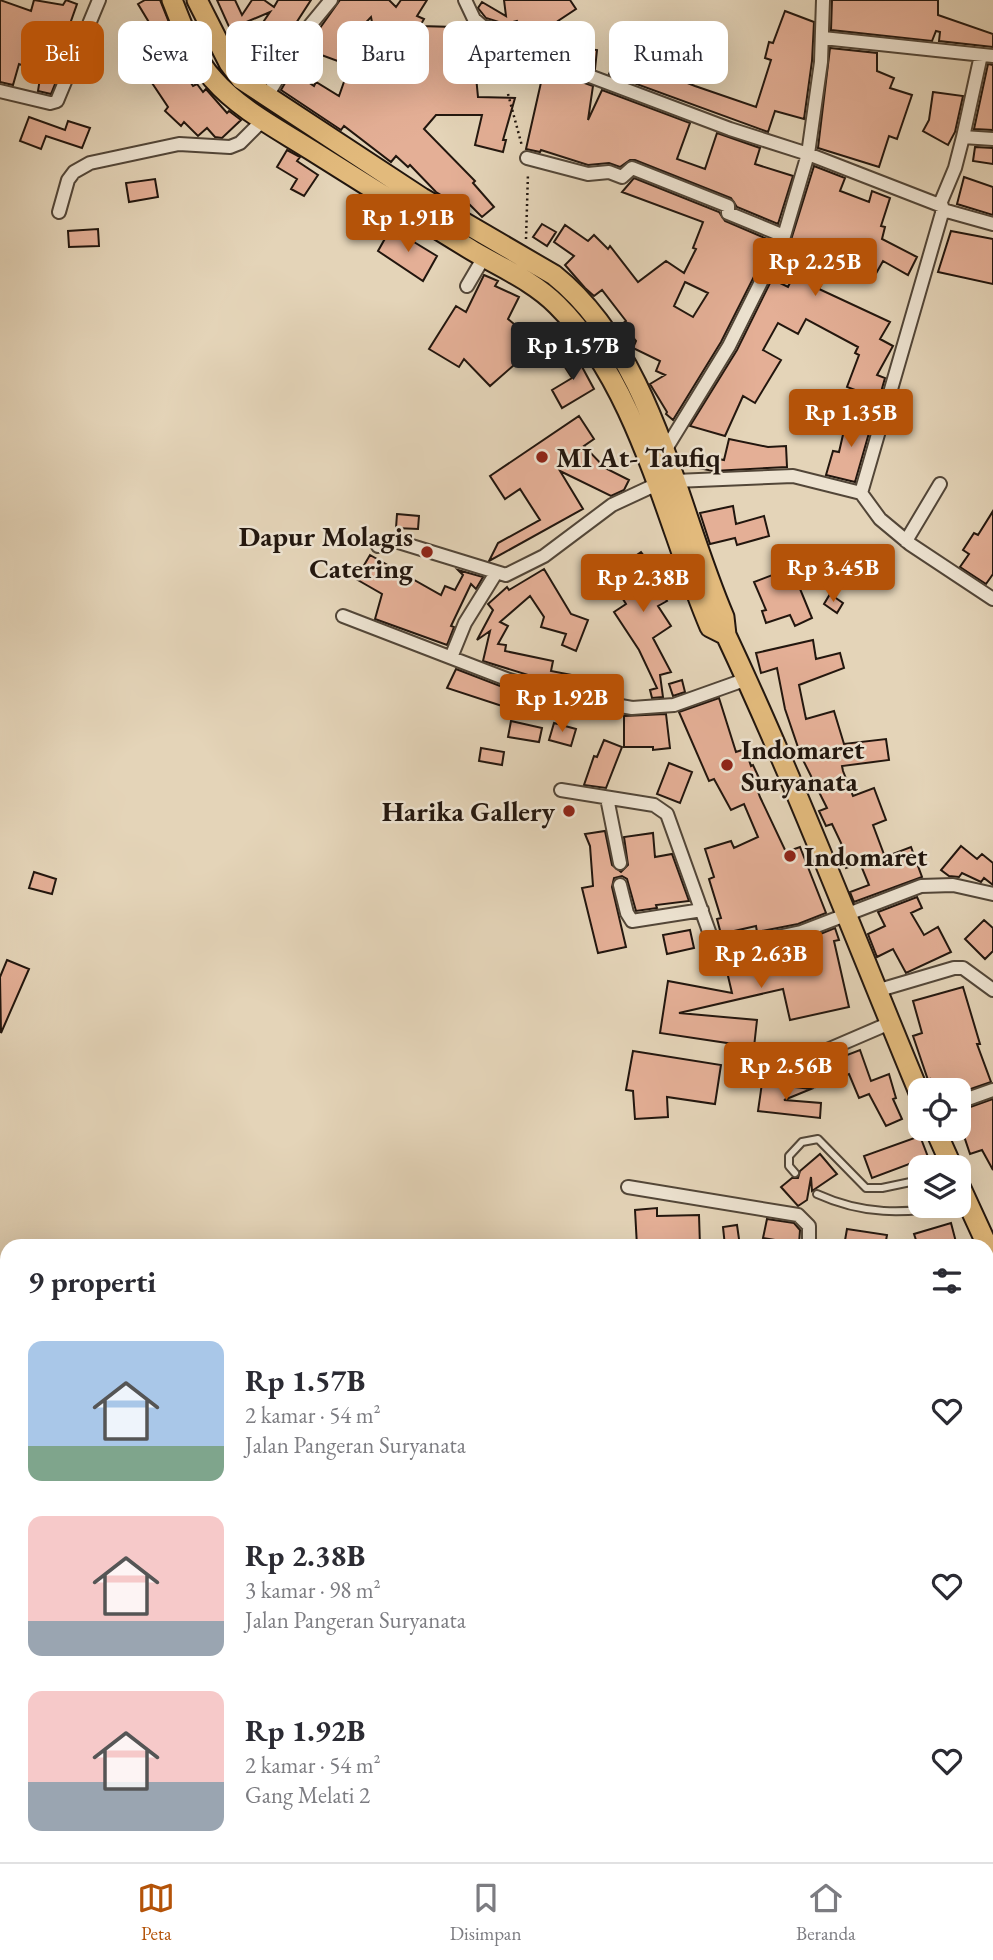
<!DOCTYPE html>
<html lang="id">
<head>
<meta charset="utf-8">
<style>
	body { margin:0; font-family:"EB Garamond",serif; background:#f7f7f7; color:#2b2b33; height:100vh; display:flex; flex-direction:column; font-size:26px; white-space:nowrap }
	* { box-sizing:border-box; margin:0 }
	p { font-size:23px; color:#7c7c81 }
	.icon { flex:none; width:38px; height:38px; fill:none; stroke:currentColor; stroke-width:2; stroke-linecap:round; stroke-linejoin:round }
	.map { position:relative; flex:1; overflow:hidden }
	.side { position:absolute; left:0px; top:1239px; width:994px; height:623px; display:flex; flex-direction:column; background:#fff; border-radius:21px 21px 0 0; box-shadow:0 7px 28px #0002 }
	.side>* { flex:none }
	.top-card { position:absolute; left:21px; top:21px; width:952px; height:63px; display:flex; gap:14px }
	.controls { position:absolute; left:908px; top:1078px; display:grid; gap:14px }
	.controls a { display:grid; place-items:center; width:63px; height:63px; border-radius:14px; background:#fff; box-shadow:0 7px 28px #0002; font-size:35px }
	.price { position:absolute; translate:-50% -60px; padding:0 16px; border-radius:7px; background:#b45309; color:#fff; font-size:23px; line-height:46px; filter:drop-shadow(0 2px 4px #0008) }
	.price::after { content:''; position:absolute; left:50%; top:42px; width:21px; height:16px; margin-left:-10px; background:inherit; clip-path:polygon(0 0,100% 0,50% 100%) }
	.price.selected { background:#222; color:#fff }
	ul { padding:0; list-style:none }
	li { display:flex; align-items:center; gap:21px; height:175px; padding:0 28px }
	li span { display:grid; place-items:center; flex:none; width:196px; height:140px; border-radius:14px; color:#555 }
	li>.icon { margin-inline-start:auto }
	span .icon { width:84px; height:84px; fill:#fffc; stroke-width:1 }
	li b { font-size:30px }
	h2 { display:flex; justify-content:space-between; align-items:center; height:84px; padding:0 28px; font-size:30px }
	.tag { padding:0 24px; border-radius:14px; background:#fff; box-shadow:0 7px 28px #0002; font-size:24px; line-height:63px }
	.tag.selected { background:#b45309; color:#fff }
	.dock { display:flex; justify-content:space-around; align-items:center; height:98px; border-top:2px solid #e1e1e2; background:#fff; font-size:19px; color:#7c7c81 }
	.dock a { display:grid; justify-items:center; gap:4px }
	.dock .selected { color:#b45309 }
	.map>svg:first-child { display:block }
</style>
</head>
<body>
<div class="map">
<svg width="993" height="1862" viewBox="0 0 993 1862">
	<rect width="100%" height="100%" fill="#e4d4b8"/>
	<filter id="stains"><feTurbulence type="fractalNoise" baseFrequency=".00286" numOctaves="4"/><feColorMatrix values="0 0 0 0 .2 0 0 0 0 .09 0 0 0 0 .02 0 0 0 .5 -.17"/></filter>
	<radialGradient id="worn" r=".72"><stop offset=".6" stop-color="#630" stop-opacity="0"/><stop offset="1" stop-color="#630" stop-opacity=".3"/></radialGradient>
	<path fill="#e4af96" stroke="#22160e" stroke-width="2" fill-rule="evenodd" d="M 0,0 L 31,11 L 34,0 L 63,5 L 66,0 L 77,4 L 60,52 L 67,54 L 51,94 L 38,91 L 41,72 L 19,64 L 13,85 L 0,82 Z
		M 145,0 L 160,0 L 182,55 L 176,59 L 193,86 L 197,84 L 203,92 L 206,89 L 227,113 L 229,111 L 241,120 L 222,138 L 215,137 L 207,128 L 198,136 L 184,122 L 181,126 L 165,111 L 168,107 L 146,74 L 139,80 L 121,56 L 133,48 L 131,44 L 153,29 L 138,4 Z
		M 217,0 L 235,0 L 242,15 L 252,0 L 264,0 L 274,7 L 278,0 L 311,0 L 274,57 L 263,50 L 252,64 L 240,56 L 270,12 L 230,29 Z
		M 340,0 L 389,0 L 396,7 L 401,0 L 427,0 L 417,16 L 424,19 L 420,26 L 455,27 L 454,54 L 481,48 L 482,35 L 499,40 L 496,68 L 475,66 L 478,97 L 515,98 L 503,140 L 506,140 L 503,152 L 475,145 L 482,115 L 436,115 L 424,129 L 475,181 L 473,183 L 494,207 L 482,217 L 469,204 L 465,208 L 457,200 L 454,203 L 436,192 L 410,165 L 408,167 L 396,156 L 391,162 L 344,126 L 341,130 L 281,90 L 292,71 L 314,86 L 316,82 L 339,96 L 351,62 L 382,73 L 371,17 L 353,36 L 343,63 L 305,49 Z
		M 504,0 L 570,0 L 576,9 L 558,21 L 581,48 L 597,50 L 595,69 L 567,58 L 536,33 L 522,28 L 517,21 L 505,24 L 486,18 L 478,8 L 482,2 L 506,16 Z
		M 832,0 L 938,0 L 938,15 L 993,34 L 993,47 L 939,41 L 940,32 L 936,31 L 932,41 L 831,30 Z
		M 785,11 L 814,22 L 812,61 L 804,119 L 775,111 L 768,132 L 609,74 L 617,58 L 631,64 L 633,57 L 655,66 L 654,70 L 695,86 L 756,107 L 771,60 L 765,58 L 769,42 L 773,43 Z
		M 830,48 L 877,53 L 877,71 L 894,78 L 890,88 L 912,95 L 897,139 L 889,136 L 879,167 L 818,148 Z
		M 533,52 L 560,74 L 593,86 L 588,120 L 602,90 L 690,123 L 677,159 L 705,169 L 717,133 L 760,148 L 755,164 L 793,176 L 778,224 L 737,207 L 731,198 L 635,160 L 630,160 L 620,167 L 609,163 L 588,165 L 541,150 L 540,152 L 526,149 L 542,78 L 550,78 L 529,56 Z
		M 988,64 L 993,65 L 993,130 L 974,129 Z
		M 933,92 L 963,96 L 955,132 L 948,145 L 923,131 L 929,120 Z
		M 29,117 L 65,130 L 68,121 L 90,128 L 82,148 L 46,136 L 41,149 L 20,141 Z
		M 975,147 L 993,148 L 993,164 L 973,161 Z
		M 287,150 L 300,157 L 297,161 L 318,175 L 304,196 L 291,189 L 297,179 L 277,167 Z
		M 814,166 L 845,178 L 840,191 L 843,192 L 869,202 L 872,191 L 890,198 L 881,226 L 885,227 L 882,239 L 917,257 L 908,275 L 883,261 L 873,279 L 858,272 L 864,261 L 832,246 L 822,269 L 828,272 L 819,289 L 890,322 L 880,339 L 893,346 L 877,375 L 885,378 L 879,399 L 847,387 L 859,355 L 855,353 L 858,347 L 806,319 L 798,334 L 778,323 L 763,350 L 781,360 L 755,403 L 743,396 L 725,436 L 690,426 L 737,350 L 772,279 L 788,287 L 806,251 L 790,243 Z
		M 964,177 L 993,187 L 993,215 L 957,204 Z
		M 634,178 L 719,212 L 725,221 L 772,241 L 721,342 L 673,420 L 666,414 L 667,412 L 650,384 L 665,375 L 656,371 L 660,361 L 633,348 L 636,341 L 622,324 L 626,321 L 602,290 L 594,296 L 585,288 L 565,265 L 574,256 L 554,242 L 565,225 L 588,241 L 594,235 L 608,249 L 610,246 L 638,282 L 666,261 L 684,273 L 696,249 L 693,248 L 703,222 L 622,192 ZM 685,282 L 708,293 L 693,317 L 674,306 Z
		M 155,179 L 158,197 L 129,202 L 126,183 Z
		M 542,224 L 556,232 L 547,246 L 533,237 Z
		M 391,228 L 437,256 L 423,281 L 378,251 Z
		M 98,229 L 99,246 L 69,247 L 68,231 Z
		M 951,231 L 993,239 L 993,284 L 938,272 Z
		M 484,275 L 498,281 L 495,286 L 519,297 L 508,319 L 538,344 L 490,386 L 464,359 L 459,367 L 429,349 L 456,306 L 466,312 Z
		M 574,352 L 594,389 L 562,408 L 552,390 L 572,378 L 561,361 Z
		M 848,413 L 873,419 L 855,482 L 826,475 L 833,451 L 839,452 Z
		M 579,416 L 594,439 L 584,446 L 605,468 L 629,480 L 624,490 L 611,496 L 560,471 L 583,509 L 489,561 L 498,543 L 540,520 L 520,489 L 505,499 L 490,476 Z
		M 729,439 L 768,447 L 786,446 L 787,467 L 713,471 L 689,466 L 691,454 L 724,460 Z
		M 733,506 L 736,524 L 764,516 L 769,536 L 737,545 L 735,538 L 710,544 L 700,513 Z
		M 993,511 L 993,574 L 986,584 L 960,567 L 969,554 L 963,550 L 974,533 L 978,535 Z
		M 397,514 L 419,516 L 418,529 L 396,528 Z
		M 641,552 L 650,564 L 645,567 L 667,601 L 658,606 L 671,626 L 653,638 L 671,672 L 660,675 L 663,697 L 652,698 L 650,690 L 657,688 L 639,650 L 614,612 L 626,604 L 608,575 Z
		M 370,555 L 441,595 L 445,586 L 455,590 L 463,575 L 458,570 L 483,577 L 476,589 L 471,584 L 451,626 L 454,627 L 447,645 L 375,619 L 382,594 L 356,579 Z
		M 804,563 L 811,579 L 798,584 L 812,618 L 795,626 L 790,615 L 766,623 L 762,611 L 766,610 L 754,582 Z
		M 544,569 L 571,614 L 588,620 L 576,651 L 562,645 L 566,634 L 541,627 L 544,617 L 530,596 L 500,622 L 508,626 L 498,644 L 506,645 L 505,651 L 553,661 L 551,671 L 572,675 L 570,688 L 483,661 L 490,631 L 477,640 L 493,610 L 488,604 L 507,587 L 509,590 Z
		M 830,594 L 843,603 L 837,613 L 824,604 Z
		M 813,640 L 816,659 L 840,653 L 844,668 L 799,685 L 806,719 L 834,711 L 844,744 L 886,739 L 889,760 L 842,766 L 843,771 L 853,796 L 874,788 L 886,820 L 873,825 L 885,857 L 911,847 L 922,877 L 854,902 L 850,892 L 869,885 L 860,863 L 846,868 L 838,847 L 842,845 L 832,824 L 826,826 L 819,811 L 827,808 L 801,756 L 785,709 L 777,668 L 761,673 L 756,653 Z
		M 456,669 L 508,689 L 502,706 L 447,688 Z
		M 682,680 L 685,692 L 673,696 L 669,684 Z
		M 719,698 L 736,752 L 745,749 L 751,766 L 753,765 L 759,778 L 754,780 L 760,797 L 786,852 L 800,847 L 826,913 L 798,924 L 757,932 L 756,926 L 721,934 L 717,919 L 721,918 L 709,879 L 714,877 L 705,849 L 731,841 L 734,848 L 758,837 L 744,804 L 731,810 L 714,779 L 709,781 L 679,712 Z
		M 666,714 L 670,748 L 653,750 L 653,747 L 624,747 L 624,716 Z
		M 511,721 L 542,728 L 539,742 L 508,737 Z
		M 554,723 L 576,729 L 571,746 L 549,740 Z
		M 604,740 L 622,747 L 606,788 L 584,785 L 594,756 L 597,757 Z
		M 481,748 L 504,752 L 502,765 L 479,761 Z
		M 669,763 L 692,772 L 680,803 L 657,794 Z
		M 605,831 L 612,865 L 621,872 L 628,865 L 624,837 L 653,833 L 655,857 L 672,854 L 689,901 L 656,905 L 657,908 L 636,911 L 627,879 L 622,876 L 614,878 L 612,887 L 626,947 L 598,953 L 582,888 L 593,886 L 590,846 L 585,834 Z
		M 961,846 L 977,859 L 982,854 L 993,863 L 993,885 L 984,878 L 981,882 L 962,873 L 959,877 L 949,876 L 941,870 Z
		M 34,872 L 56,879 L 52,894 L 29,888 Z
		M 917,897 L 922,908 L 911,913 L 924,935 L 938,927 L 951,952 L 906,973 L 893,949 L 877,957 L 868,934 L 885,926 L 878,912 Z
		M 984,920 L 993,928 L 993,951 L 985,959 L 965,939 Z
		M 835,928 L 839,940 L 834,941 L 849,1007 L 790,1020 L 783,989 L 679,1013 L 757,1020 L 754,1047 L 660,1033 L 668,981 L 732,993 L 724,959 L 803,941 Z
		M 690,930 L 694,948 L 667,954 L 663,935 Z
		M 7,960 L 29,969 L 1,1033 L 0,977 Z
		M 963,987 L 980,1044 L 977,1044 L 991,1082 L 959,1093 L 959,1090 L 934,1090 L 930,1079 L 928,1080 L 913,1036 L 922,1033 L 913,1001 Z
		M 860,1050 L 871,1081 L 889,1074 L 896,1098 L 893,1099 L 902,1119 L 886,1126 L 869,1094 L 859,1098 L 849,1074 L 816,1087 L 808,1070 Z
		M 633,1051 L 721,1065 L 715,1104 L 667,1097 L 668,1117 L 635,1119 L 633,1091 L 626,1090 Z
		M 762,1083 L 811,1089 L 784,1100 L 821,1103 L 820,1118 L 758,1111 Z
		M 993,1099 L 993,1170 L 982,1150 L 970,1154 L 959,1121 L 959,1111 Z
		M 920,1136 L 928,1157 L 872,1178 L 864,1156 Z
		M 820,1154 L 837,1174 L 812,1191 L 811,1177 L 807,1200 L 798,1206 L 781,1187 L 792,1178 L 798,1178 L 800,1171 Z
		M 657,1208 L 657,1216 L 699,1215 L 700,1246 L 637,1246 L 635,1210 Z
		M 767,1219 L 794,1223 L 800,1230 L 799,1244 L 763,1238 Z
		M 951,1223 L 957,1246 L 918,1246 L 914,1234 Z
		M 737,1225 L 740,1246 L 725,1246 L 723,1227 Z
		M 847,1229 L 887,1235 L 885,1246 L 844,1246 Z"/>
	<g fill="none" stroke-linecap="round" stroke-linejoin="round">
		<g stroke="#524638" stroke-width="10">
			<path id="service" d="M 795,1173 L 789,1166 L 789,1156 L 802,1142 L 818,1139 L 866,1188 L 882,1188 L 920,1180
				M 817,1194 C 863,1215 903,1214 953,1206"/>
		</g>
		<g stroke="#524638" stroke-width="16">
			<path id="minor" d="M 465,0 L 474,19 L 482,26 L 531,40 L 563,66 L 730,129 L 808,154 L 942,206 L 942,213 L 861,493
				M 823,38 L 993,56
				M 0,91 L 50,103 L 57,101 L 99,0
				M 267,96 L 307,29 L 331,0
				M 963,137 L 981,55
				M 527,158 L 588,174 L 609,172 L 622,177 L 632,168 L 728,206 L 728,213 L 784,236
				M 940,204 L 955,168 L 963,137 L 993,139
				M 943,210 L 993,224
				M 59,212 L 68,180 L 74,172 L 90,163 L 179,144 L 230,147 L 240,143 L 263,120
				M 467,286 L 484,257
				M 664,452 L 729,346 L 784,236 L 808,154 L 821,62 L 823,0
				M 675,481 L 793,476 L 861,493 L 880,519 L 910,544 L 993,599
				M 906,541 L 940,484
				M 378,546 L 392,540 L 506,575 L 544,556 L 612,505 L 655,485
				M 343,616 L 509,680 L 564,696 L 632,708 L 674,705 L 747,679
				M 452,655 L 465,623 L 496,573
				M 561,790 L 654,805 L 667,814 L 711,937 L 721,946 L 736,946 L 801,932 L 921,886 L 953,885 L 993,894
				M 607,798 L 620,863
				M 620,885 L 627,913 L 632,921 L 702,910
				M 876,991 L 954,968 L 963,968 L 993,990
				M 774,1067 L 797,1063 L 890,1023
				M 959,1102 L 993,1090
				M 628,1187 L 798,1215 L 809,1226 L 809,1246
				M 987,1308 L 993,1306
				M 987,1380 L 993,1379
				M 0,1529 L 7,1527
				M 987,1532 L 993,1532
				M 987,1807 L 993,1808
				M 577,1862 L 578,1855
				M 675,1862 L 675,1855
				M 719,1862 L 731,1860"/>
		</g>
		<g stroke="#22160e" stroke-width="23">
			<path id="primary" d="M 172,0 C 183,27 193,57 213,79 C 239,109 278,129 311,150 C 365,184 419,218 473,251 C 502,268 533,281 557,305 C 639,386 666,524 710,627 L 726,635
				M 197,0 L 229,63 L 241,79 L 422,198 L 554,275 C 653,354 676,506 724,617 L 726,635 C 797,786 856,941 920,1095
				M 935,1129 L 952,1167
				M 959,1184 L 993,1258"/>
		</g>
		<path stroke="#22160e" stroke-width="2.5" stroke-dasharray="2 3.5" stroke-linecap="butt" d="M 508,94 L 522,146
			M 526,239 L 528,173"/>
		<use href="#service" stroke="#ede3d1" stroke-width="6"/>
		<use href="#minor" stroke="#ede3d1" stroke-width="12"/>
		<use href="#primary" stroke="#e2ba7c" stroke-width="19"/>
	</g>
	<g fill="#8f2418" stroke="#ede3d1" stroke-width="2.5">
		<circle cx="542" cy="457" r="7"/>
		<circle cx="427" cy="552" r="7"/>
		<circle cx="727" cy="765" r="7"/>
		<circle cx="569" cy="811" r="7"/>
		<circle cx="790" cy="856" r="7"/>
	</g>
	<g text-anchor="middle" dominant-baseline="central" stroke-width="5" stroke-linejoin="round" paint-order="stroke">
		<g font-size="28" font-weight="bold" fill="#22160e" stroke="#ede3d1" text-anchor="start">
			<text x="556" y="457">MI At- Taufiq</text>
			<text x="413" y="536" text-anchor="end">Dapur Molagis<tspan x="413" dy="32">Catering</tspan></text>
			<text x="741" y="749">Indomaret<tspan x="741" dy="32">Suryanata</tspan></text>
			<text x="555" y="811" text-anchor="end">Harika Gallery</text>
			<text x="804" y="856">Indomaret</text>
		</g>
	</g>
	<rect width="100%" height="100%" filter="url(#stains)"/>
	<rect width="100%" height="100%" fill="url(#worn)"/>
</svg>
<div class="controls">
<a><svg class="icon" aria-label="locate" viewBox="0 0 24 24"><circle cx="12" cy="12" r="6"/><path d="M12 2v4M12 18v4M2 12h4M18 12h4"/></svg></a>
<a><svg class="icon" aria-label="layers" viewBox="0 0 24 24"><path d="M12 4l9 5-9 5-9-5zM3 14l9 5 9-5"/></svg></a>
</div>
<b class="price" style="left:408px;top:254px">Rp 1.91B</b>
<b class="price" style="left:815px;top:298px">Rp 2.25B</b>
<b class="price selected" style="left:573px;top:382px">Rp 1.57B</b>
<b class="price" style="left:851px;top:449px">Rp 1.35B</b>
<b class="price" style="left:833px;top:604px">Rp 3.45B</b>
<b class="price" style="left:643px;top:614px">Rp 2.38B</b>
<b class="price" style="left:562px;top:734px">Rp 1.92B</b>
<b class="price" style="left:761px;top:990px">Rp 2.63B</b>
<b class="price" style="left:786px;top:1102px">Rp 2.56B</b>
<div class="top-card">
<a class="tag selected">Beli</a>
<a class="tag">Sewa</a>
<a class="tag">Filter</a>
<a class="tag">Baru</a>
<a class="tag">Apartemen</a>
<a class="tag">Rumah</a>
</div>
<section class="side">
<h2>9 properti<svg class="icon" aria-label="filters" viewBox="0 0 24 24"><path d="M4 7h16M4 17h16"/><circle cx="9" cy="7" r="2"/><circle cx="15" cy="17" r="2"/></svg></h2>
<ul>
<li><span style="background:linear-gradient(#a9c7e8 75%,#7fa58c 0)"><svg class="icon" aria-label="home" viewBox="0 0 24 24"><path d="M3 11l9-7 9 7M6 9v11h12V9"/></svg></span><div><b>Rp 1.57B</b><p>2 kamar · 54 m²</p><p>Jalan Pangeran Suryanata</p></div><svg class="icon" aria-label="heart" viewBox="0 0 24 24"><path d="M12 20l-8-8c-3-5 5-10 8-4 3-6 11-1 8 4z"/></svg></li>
<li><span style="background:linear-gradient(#f6c9c9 75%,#9aa5b1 0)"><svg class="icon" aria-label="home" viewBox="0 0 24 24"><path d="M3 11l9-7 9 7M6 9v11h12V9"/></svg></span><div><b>Rp 2.38B</b><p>3 kamar · 98 m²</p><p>Jalan Pangeran Suryanata</p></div><svg class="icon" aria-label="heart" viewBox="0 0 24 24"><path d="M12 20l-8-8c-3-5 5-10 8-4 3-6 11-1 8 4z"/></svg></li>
<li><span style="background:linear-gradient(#f6c9c9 65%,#9aa5b1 0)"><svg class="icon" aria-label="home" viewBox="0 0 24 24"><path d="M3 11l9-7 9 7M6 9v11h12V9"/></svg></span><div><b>Rp 1.92B</b><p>2 kamar · 54 m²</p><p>Gang Melati 2</p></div><svg class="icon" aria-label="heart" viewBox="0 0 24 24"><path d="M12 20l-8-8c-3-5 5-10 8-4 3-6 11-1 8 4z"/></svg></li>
</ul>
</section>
</div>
<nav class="dock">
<a class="selected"><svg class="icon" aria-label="map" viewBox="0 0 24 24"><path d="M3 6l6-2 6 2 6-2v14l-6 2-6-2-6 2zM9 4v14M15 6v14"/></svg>Peta</a>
<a><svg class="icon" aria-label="saved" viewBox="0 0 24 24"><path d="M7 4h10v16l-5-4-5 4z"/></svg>Disimpan</a>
<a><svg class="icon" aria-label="home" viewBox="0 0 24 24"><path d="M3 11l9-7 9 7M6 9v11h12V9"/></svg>Beranda</a>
</nav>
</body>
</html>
